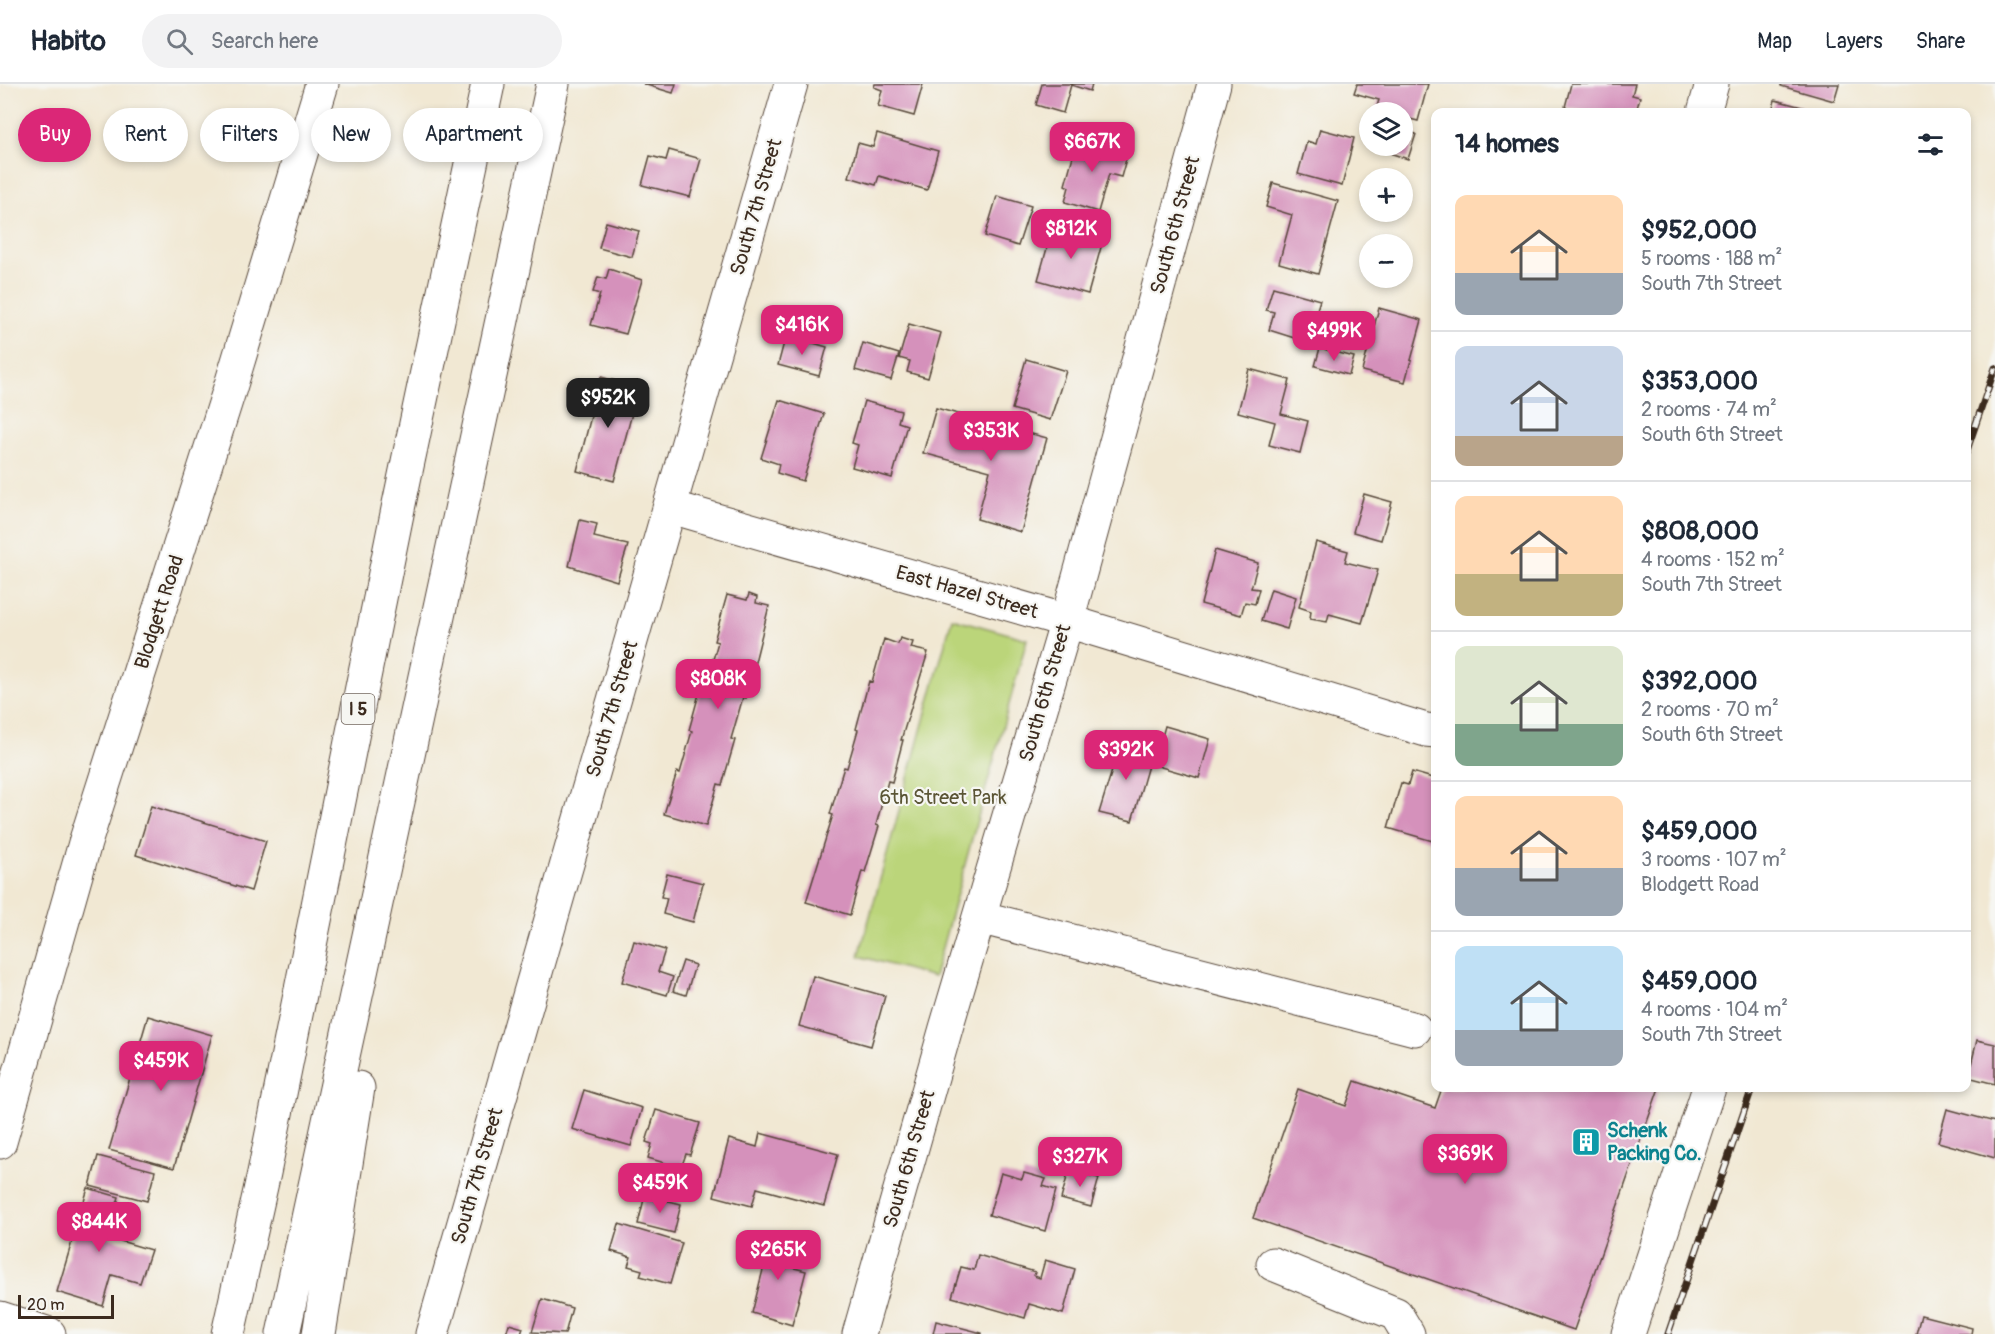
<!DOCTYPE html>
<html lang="en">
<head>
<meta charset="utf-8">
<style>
	body { margin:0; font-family:Pangolin,sans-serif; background:#f2f2f3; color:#1f2937; height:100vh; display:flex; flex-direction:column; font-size:22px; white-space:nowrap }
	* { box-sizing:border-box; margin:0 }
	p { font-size:20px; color:#747a83 }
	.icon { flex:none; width:33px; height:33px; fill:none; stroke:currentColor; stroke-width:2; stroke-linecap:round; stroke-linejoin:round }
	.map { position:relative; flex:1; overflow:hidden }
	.sheet { position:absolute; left:1431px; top:24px; width:540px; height:984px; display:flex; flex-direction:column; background:#fff; border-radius:12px; box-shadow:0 3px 9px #0003 }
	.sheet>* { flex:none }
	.hud { position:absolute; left:18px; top:24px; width:570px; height:54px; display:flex; gap:12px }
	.fabs { position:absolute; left:1359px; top:18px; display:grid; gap:12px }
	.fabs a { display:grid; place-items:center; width:54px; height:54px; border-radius:50%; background:#fff; box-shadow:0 3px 9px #0003; font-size:30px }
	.scale { position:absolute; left:18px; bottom:15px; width:96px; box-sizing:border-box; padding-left:6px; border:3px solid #3b2a1e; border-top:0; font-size:16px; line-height:21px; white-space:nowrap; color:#3b2a1e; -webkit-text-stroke:4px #f6f6f2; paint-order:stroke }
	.price { position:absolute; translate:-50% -51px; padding:0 14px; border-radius:12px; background:#db2777; color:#fff; font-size:20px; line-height:39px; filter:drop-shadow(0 2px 3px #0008) }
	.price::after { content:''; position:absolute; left:50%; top:36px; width:18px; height:14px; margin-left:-9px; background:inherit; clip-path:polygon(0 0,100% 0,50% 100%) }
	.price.on { background:#222; color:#fff }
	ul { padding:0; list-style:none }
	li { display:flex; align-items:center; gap:18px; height:150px; padding:0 24px }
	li+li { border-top:2px solid #e0e1e3 }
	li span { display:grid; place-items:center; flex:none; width:168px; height:120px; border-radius:12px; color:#555 }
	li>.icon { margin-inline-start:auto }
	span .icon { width:72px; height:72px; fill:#fffc; stroke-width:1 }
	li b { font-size:26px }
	h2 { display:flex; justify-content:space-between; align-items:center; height:72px; padding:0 24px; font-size:26px }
	.chip { padding:0 21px; border-radius:27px; background:#fff; box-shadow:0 3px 9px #0003; font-size:21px; line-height:54px }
	.chip.on { background:#db2777; color:#fff }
	header { display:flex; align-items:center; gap:36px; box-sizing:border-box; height:84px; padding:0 30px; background:#fff; border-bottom:2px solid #e0e1e3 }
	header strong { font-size:28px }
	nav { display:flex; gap:33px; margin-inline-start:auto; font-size:21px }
	.search { width:420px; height:54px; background:#f2f2f3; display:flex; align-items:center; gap:15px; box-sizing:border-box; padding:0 21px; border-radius:33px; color:#747a83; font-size:22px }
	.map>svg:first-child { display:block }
</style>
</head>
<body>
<header>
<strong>Habito</strong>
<div class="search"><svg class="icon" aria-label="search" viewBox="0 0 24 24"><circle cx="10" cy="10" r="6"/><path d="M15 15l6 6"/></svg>Search here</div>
<nav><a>Map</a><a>Layers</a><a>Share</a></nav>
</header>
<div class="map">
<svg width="1995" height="1250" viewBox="0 0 1995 1250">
	<rect width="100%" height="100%" fill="#f6f6f2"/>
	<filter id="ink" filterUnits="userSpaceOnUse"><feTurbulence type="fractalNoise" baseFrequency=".0167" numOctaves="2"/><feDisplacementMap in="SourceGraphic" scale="12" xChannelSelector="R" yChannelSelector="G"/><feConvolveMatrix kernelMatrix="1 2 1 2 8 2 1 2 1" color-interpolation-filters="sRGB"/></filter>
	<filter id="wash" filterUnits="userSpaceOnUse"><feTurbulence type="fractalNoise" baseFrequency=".008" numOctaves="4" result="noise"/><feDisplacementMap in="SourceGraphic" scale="24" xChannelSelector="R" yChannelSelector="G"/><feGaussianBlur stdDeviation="1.35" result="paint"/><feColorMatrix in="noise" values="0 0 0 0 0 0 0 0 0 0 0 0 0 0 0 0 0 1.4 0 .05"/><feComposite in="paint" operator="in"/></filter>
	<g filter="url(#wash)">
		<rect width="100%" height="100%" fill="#f1e8d3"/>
		<path fill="#bbd57a" stroke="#7b804c" stroke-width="1.5" d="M 952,534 L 1027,555 L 934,893 L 859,872 Z"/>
		<g id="blocks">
			<path fill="#d591bb" d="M 643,0 L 676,0 L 673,9 Z
				M 875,0 L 923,0 L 914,32 L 878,22 L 882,6 L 874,3 Z
				M 1042,0 L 1092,0 L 1090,7 L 1071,1 L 1063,29 L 1036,21 Z
				M 1357,0 L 1428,0 L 1418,37 L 1402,33 L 1402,28 L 1388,28 L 1376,25 L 1379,16 L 1354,9 Z
				M 1571,0 L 1635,0 L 1632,11 L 1640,13 L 1636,28 L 1587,28 L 1565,23 Z
				M 1781,0 L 1839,0 L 1834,17 L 1781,2 Z
				M 1775,16 L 1821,28 L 1772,28 Z
				M 1320,45 L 1354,54 L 1342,102 L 1298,90 L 1307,57 L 1316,60 Z
				M 1402,45 L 1416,50 L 1408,75 L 1368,62 L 1402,62 Z
				M 877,49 L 938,67 L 927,106 L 879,92 L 876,101 L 849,93 L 858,59 L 873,63 Z
				M 1078,54 L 1128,68 L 1121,93 L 1109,90 L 1098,128 L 1065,118 L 1069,103 L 1065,101 Z
				M 669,66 L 701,75 L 690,113 L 642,101 L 650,72 L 666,76 Z
				M 1273,99 L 1338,117 L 1318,190 L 1279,179 L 1292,131 L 1266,123 Z
				M 997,112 L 1031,122 L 1018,162 L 985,152 Z
				M 606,138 L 639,147 L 632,173 L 599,164 Z
				M 1053,143 L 1103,156 L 1088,210 L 1038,196 Z
				M 609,185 L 642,196 L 626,250 L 591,241 L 600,210 L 593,208 L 598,193 L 606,195 Z
				M 1273,203 L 1320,216 L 1307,258 L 1269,246 L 1274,228 L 1266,226 Z
				M 1379,224 L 1422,236 L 1405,298 L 1362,287 Z
				M 909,240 L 941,249 L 928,294 L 907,288 L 910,277 L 899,274 Z
				M 786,251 L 827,263 L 819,292 L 778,281 Z
				M 863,259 L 899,270 L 891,296 L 855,286 Z
				M 1320,264 L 1354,273 L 1349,291 L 1315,282 Z
				M 1026,275 L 1066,287 L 1050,336 L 1012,325 Z
				M 1249,285 L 1290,296 L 1281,330 L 1308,337 L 1300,369 L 1269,361 L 1275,338 L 1238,328 Z
				M 601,293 L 639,303 L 614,397 L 577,387 Z
				M 779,316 L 824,330 L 803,397 L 777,389 L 779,380 L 761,374 Z
				M 864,317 L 901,327 L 898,338 L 907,341 L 892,394 L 852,383 L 858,361 L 852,359 Z
				M 936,324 L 1047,354 L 1021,448 L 977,435 L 990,387 L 923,369 Z
				M 1364,410 L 1392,418 L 1381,456 L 1353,448 Z
				M 580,436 L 597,440 L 594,453 L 628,461 L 617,497 L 569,482 Z
				M 1316,458 L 1348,467 L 1345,478 L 1378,486 L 1362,539 L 1329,530 L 1327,538 L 1310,535 L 1311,527 L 1299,523 Z
				M 1215,466 L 1258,479 L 1251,504 L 1259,505 L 1255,520 L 1245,518 L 1241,531 L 1201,520 Z
				M 1271,505 L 1296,513 L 1287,545 L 1261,537 Z
				M 749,510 L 757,513 L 756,519 L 769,522 L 746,614 L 743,613 L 731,655 L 735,656 L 722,701 L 718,700 L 706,742 L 664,730 L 677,688 L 680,689 L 692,647 L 689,646 L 702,599 L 706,600 L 718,558 L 714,557 L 727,511 L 747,516 Z
				M 900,554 L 913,558 L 911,564 L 928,568 L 901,656 L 903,656 L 892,698 L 888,697 L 876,741 L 879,742 L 865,788 L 862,787 L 850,831 L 806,818 L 833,731 L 830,730 L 844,683 L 847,684 L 858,646 L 856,645 L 869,597 L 872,598 L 884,555 L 898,560 Z
				M 1165,642 L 1210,655 L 1199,694 L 1154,681 Z
				M 1121,657 L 1153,664 L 1132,737 L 1099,729 Z
				M 1412,688 L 1436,695 L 1434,707 L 1436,708 L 1436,758 L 1388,744 L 1401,699 L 1408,701 Z
				M 151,722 L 266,757 L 251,807 L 136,771 Z
				M 667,790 L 703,799 L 693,838 L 663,830 L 667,814 L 661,813 Z
				M 634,857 L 665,866 L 658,888 L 673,893 L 667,911 L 622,898 Z
				M 683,877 L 695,881 L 686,911 L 673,907 Z
				M 813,892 L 885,912 L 871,962 L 799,942 Z
				M 148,932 L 212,951 L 174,1084 L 109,1066 Z
				M 1977,956 L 1995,960 L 1995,1000 L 1968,993 Z
				M 1355,997 L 1435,1024 L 1442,1004 L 1659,1004 L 1574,1246 L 1253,1134 L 1298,1005 L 1346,1022 Z
				M 584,1006 L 642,1024 L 631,1062 L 572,1045 Z
				M 1947,1025 L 1995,1038 L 1995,1074 L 1938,1058 Z
				M 656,1026 L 700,1039 L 690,1071 L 686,1070 L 681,1084 L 648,1074 L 652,1060 L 646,1058 Z
				M 760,1049 L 838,1070 L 824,1122 L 757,1104 L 752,1122 L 714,1112 L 729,1055 L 757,1063 Z
				M 98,1072 L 155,1087 L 147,1117 L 90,1102 Z
				M 1069,1086 L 1099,1094 L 1091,1123 L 1061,1115 Z
				M 1001,1089 L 1022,1095 L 1024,1089 L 1046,1095 L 1043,1102 L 1056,1106 L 1045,1147 L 989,1131 Z
				M 88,1104 L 119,1113 L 107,1153 L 151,1166 L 140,1199 L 112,1191 L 103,1222 L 57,1208 Z
				M 645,1111 L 681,1120 L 674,1149 L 638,1140 Z
				M 619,1140 L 682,1159 L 670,1200 L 640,1192 L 642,1186 L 628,1182 L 631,1173 L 611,1167 Z
				M 757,1152 L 799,1165 L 794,1184 L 806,1187 L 792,1241 L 752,1229 L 765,1178 L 751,1172 Z
				M 978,1171 L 1035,1188 L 1034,1192 L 1040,1194 L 1045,1176 L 1075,1185 L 1063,1230 L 1029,1220 L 1025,1234 L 952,1213 L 961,1183 L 974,1186 Z
				M 542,1215 L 572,1224 L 565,1250 L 532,1248 Z
				M 1921,1231 L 1972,1244 L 1971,1250 L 1916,1250 Z
				M 936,1237 L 982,1249 L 982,1250 L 933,1250 Z
				M 509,1240 L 523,1244 L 521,1250 L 506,1250 Z"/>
		</g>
	</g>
	<g filter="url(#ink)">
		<use href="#blocks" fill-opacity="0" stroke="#564639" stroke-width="1.5"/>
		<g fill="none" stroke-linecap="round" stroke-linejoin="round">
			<g stroke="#564639" stroke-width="35">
				<path id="minor" d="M 1704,28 L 1712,0
					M 671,423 L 1067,537 L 1426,646 L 1436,647
					M 979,833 L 1415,945
					M 0,1058 L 85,759 L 230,304 L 322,0
					M 1273,1180 L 1396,1230 L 1408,1250
					M 0,1234 L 49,1250
					M 432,1250 L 791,0
					M 859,1250 L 946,944 L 1067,537 L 1214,0
					M 1628,1250 L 1709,1004"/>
			</g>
			<g stroke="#564639" stroke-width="35">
				<path id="highway" d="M 228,1250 L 264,1089 L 399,420 L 488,0
					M 283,1250 L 553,0
					M 319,1250 L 358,1004"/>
			</g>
			<use href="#minor" stroke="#fff" stroke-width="33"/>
			<use href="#highway" stroke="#fff" stroke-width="33"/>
			<g stroke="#3b2a1e" stroke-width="7">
				<path id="rail" d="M 1966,369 L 1995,284
					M 1668,1250 L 1752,1004"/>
			</g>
			<use href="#rail" stroke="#f6f6f2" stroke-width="4.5" stroke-dasharray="14" stroke-linecap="butt"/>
		</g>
	</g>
	<defs>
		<g id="building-square" transform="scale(1.5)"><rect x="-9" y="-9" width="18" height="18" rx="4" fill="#0f9aa8" stroke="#f6f6f2"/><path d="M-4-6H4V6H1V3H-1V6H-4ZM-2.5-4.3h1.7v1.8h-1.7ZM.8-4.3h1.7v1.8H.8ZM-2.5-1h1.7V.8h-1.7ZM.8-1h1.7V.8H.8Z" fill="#fff"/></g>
	</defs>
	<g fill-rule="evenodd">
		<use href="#building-square" x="1586" y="1058"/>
	</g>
	<g text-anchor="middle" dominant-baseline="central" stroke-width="4.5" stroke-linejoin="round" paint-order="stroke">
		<rect fill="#f6f6f2" stroke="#73675e" stroke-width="1.5" x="341.5" y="610" width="33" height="30" rx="4.5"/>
		<g font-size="18" font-weight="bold" fill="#3b2a1e">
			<text x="358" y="625">I 5</text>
		</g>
		<g font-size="20" fill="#3b2a1e" stroke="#f6f6f2">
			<text transform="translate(756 123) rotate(-74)">South 7th Street</text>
			<text transform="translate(1175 141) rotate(-75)">South 6th Street</text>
			<text transform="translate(967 508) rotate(16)">East Hazel Street</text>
			<text transform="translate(159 528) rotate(-72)">Blodgett Road</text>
			<text transform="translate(1045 609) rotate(-74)">South 6th Street</text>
			<text transform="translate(612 625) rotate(-74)">South 7th Street</text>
			<text transform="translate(909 1075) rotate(-74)">South 6th Street</text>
			<text transform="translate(477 1092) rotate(-74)">South 7th Street</text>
		</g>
		<g font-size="20" fill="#5b5535" stroke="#f6f6f2">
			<text x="943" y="713">6th Street Park</text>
		</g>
		<g font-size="20" font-weight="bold" fill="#0d838f" stroke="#f6f6f2" text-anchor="start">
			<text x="1607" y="1046">Schenk<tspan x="1607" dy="23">Packing Co.</tspan></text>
		</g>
	</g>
</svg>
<div class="fabs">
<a><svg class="icon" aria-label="layers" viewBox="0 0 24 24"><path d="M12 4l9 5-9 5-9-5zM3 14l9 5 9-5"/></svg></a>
<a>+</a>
<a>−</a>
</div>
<div class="scale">20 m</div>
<b class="price" style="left:1092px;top:89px">$667K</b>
<b class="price" style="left:1071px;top:176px">$812K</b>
<b class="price" style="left:802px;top:272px">$416K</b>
<b class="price" style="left:1334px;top:278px">$499K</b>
<b class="price on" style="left:608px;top:345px">$952K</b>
<b class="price" style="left:991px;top:378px">$353K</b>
<b class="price" style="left:718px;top:626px">$808K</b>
<b class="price" style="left:1126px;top:697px">$392K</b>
<b class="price" style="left:161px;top:1008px">$459K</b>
<b class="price" style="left:1465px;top:1101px">$369K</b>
<b class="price" style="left:1080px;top:1104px">$327K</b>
<b class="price" style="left:660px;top:1130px">$459K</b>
<b class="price" style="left:99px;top:1169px">$844K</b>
<b class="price" style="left:778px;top:1197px">$265K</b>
<div class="hud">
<a class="chip on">Buy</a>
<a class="chip">Rent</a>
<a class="chip">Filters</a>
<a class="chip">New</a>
<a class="chip">Apartment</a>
</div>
<section class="sheet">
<h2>14 homes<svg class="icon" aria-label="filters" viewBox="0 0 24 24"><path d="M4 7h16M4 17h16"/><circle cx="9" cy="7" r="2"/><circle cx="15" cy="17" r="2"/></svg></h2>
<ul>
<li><span style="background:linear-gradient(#ffd9b3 65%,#9aa5b1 0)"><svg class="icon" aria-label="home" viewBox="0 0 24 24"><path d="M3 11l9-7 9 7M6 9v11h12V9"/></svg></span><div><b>$952,000</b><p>5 rooms · 188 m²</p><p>South 7th Street</p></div></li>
<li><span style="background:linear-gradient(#c9d6e8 75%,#b9a48a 0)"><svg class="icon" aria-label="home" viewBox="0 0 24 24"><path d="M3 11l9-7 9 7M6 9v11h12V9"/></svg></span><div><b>$353,000</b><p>2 rooms · 74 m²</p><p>South 6th Street</p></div></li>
<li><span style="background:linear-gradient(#ffd9b3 65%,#c2b280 0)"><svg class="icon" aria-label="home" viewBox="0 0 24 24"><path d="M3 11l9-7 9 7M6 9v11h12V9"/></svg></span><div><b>$808,000</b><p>4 rooms · 152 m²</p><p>South 7th Street</p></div></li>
<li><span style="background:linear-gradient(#dfe7d0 65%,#7fa58c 0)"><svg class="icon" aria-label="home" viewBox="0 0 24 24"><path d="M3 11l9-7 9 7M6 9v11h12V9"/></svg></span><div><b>$392,000</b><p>2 rooms · 70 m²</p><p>South 6th Street</p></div></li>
<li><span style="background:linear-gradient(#ffd9b3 60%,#9aa5b1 0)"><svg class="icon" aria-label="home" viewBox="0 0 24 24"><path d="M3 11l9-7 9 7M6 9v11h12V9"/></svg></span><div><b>$459,000</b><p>3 rooms · 107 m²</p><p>Blodgett Road</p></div></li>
<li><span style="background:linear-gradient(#bfe0f5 70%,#9aa5b1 0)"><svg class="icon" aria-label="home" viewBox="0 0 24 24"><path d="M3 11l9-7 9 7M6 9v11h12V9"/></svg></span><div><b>$459,000</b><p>4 rooms · 104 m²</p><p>South 7th Street</p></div></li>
</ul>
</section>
</div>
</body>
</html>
